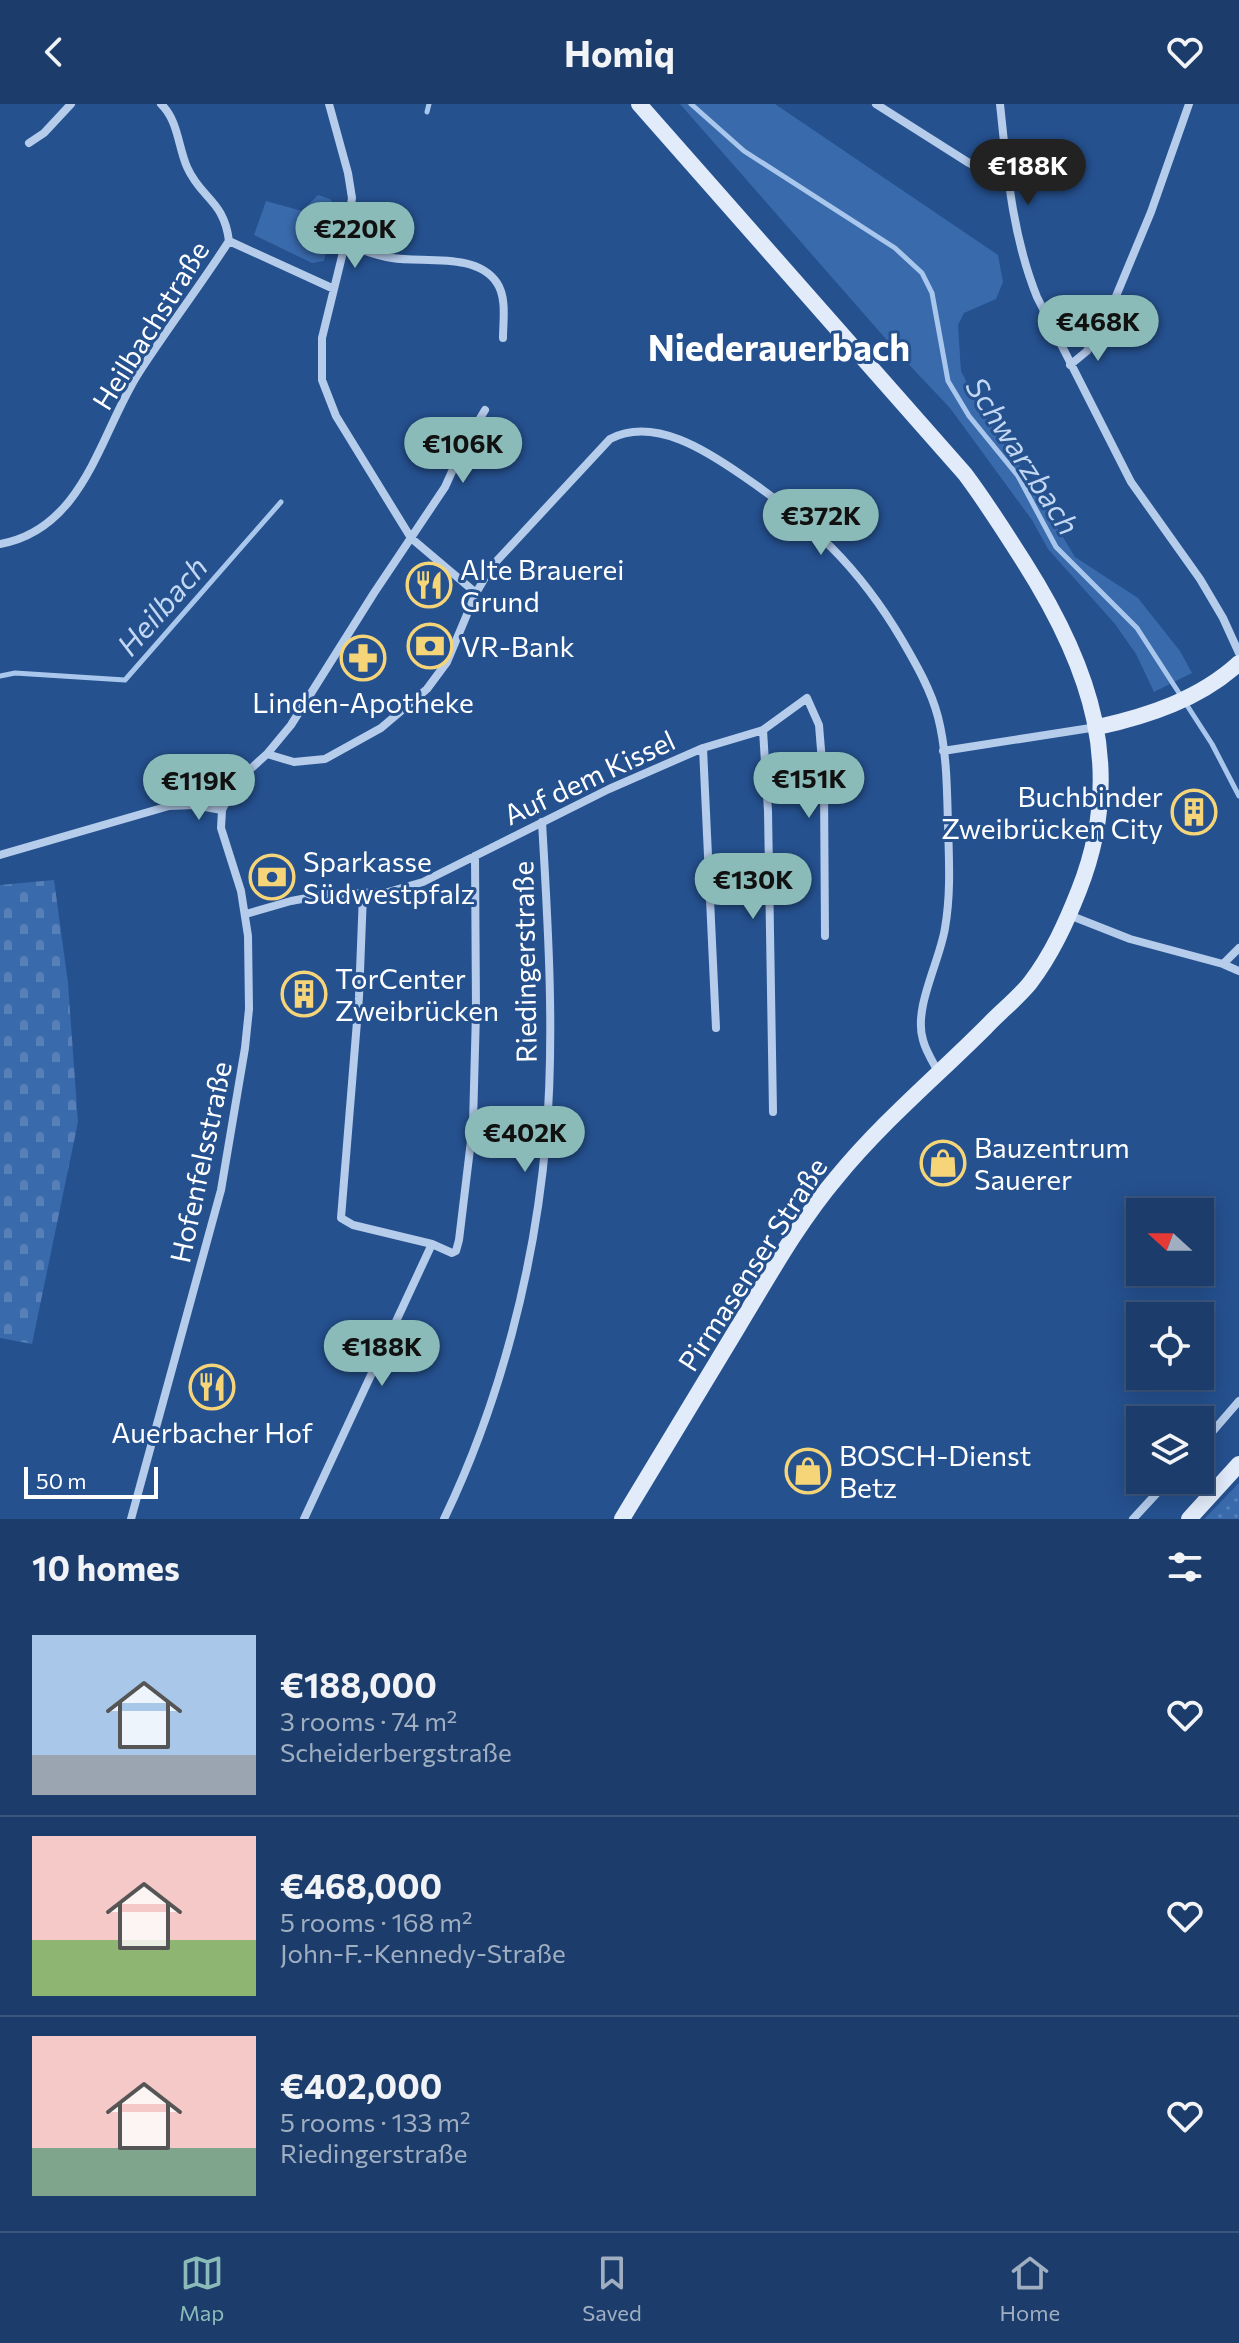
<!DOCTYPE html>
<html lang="en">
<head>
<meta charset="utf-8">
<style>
	body { margin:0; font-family:Commissioner,sans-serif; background:#294873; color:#f1f3f6; height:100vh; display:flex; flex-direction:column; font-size:30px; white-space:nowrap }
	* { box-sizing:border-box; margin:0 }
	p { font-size:26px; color:#a0aec1 }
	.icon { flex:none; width:44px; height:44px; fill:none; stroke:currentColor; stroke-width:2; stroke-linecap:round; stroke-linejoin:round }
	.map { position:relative; height:1415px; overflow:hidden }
	.panel { display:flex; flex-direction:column; background:#1c3d6b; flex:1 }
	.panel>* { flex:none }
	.needle { width:52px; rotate:291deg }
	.tools { position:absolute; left:1126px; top:1094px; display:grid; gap:16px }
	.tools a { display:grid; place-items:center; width:88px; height:88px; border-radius:0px; background:#1c3d6b; box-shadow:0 4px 20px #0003,0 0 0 2px #3a567e; font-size:40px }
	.scale { position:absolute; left:24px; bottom:20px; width:134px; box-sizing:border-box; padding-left:8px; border:4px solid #fff; border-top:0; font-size:22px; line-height:28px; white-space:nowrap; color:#fff; -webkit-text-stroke:6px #25518f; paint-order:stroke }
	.price { position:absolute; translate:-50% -68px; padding:0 18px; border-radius:28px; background:#8bbbb9; color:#111; font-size:26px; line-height:52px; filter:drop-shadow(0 2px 4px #0008) }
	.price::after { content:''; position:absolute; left:50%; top:48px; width:24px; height:18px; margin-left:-12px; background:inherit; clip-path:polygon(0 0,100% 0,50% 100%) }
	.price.current { background:#222; color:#fff }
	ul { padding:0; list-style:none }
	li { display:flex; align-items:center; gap:24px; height:200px; padding:0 32px }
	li+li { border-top:2px solid #3a567e }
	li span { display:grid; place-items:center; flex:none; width:224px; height:160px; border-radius:0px; color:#555 }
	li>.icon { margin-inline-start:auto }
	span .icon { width:96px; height:96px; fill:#fffc; stroke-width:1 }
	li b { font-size:34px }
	h2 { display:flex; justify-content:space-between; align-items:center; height:96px; padding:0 32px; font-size:34px }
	header { display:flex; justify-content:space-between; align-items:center; height:104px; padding:0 32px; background:#1c3d6b; font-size:36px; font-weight:700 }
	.menu { display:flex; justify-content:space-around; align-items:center; height:112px; border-top:2px solid #3a567e; background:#1c3d6b; font-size:22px; color:#a0aec1 }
	.menu a { display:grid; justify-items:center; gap:4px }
	.menu .current { color:#8bbbb9 }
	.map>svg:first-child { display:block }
</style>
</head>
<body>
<header><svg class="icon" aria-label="back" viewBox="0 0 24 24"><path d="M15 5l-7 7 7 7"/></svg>Homiq<svg class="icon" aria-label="heart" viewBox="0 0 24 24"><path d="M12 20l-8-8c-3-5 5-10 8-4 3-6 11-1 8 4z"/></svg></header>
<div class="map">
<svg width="1239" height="1415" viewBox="0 0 1239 1415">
	<defs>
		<pattern id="cemetery-stones" width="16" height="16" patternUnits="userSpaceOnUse" patternTransform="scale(2)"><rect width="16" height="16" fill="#396aac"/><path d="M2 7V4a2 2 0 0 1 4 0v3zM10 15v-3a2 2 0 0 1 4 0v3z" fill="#5780b8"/></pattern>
		<pattern id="garden-dots" width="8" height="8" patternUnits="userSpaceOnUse" patternTransform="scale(2)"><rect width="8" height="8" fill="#396aac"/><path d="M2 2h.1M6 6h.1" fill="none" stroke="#5780b8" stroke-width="1.8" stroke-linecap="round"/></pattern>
	</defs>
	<rect width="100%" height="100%" fill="#25518f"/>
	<path fill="#396aac" d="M 680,0 L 775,0 L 998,151 L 1003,178 L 996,195 L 964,209 L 958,221 L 961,267 L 982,309 L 1017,357 L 1075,453 L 1138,494 L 1180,547 L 1192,569 L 1154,588 L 1136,550 L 1115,520 L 1048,445 L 1032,416 L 950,304 L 900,251 Z
		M 318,91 L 330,95 L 336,104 L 324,157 L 312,159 L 254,131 L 266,97 L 302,107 Z"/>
	<path fill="url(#cemetery-stones)" d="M 54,776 L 68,879 L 78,1018 L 32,1240 L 0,1234 L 0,781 Z"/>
	<path fill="url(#garden-dots)" d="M 1239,1379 L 1239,1415 L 1204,1415 Z"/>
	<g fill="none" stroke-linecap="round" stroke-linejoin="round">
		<path stroke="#a9c7ec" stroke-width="5" d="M 691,0 L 744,47 L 895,144 L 922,169 L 932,189 L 948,277 L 969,312 L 1018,372 L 1056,443 L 1137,524 L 1212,640 L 1239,692
			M 427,8 L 429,0
			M 0,572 L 15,569 L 125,576 L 281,398"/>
		<path stroke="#b5cceb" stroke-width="8" d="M 161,0 C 178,16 178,42 187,63 C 201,95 224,96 229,137
			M 329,0 L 348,69 L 352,94 L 345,140 L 322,234 L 322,276 L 336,312 L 411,434 L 476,489
			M 876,0 L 969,59 L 1009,80
			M 1000,0 C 1007,66 1012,131 1037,193 L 1131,378 L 1200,475 L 1223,514 L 1239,549
			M 29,39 L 44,29 L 71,0
			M 229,137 L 334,185
			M 345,140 C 360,145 376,152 392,154 C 423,159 477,148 497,179 C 507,194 503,217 503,234
			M 1070,261 L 1087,247 L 1114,197 L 1151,108 L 1189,0
			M 0,440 C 84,425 100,330 138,270 C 167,225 200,182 229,137
			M 763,626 L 768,707 L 773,1008
			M 703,644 L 716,924
			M 943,647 L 1097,623
			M 267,650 L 294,658 L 325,655 L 381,624 L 427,585 L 447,558 L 476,489 L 492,462 L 610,335 C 654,312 707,347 743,372 C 812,419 859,463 902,536 C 916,560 931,586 938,613 C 947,648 947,686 948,721 C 949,756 951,790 945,824 C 940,857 913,904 923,936 C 926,948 933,958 939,969
			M 0,751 L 169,702 L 194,701 L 222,706
			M 363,790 L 359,893 L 341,1114 L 353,1121 L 432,1140 L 452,1149 L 456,1147 L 459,1136 L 473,1020 L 476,908 L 475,752
			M 246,810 L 291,797 L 329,790 L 388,788 L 423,778 L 609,685 L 703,644 L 763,626 L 807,594 L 819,621 L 824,683 L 825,832
			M 1069,811 L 1130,835 L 1223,860 L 1239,867
			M 1223,860 L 1239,844
			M 1200,1342 L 1239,1297
			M 131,1415 L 221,1086 L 245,944 L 249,905 L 248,832 L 241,787 L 221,724 L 222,706 L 236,678 L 267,650 L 291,621 L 374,489 L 445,383 L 464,341 L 485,306
			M 304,1415 L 432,1140
			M 444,1415 C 500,1299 535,1163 546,1034 C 555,933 548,820 542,718
			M 1133,1415 L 1169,1376"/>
		<path stroke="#e1ebf9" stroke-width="16" d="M 1098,623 C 1148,612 1200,595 1239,559
			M 622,1415 C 661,1351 699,1287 738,1223 C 769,1172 798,1119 837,1073 C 882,1018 936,973 986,923 C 1000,908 1017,895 1030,879 C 1052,850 1066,819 1079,786 C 1127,665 1090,562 1024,458 C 1005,428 986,398 965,370 L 639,0
			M 1189,1415 L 1239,1360"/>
	</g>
	<defs>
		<g id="restaurant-ring" transform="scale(2.3)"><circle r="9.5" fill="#25518f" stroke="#f6d579" stroke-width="1.5"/><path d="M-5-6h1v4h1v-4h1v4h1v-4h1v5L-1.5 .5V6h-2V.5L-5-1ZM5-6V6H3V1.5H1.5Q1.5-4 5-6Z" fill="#f6d579"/></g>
		<g id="bank-ring" transform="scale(2.3)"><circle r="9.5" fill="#25518f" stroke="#f6d579" stroke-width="1.5"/><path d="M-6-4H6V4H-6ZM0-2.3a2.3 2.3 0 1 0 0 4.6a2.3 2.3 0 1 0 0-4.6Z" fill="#f6d579"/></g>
		<g id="pharmacy-ring" transform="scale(2.3)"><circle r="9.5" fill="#25518f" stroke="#f6d579" stroke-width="1.5"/><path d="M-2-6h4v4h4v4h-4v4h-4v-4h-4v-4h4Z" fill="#f6d579"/></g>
		<g id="building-ring" transform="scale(2.3)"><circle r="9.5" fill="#25518f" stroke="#f6d579" stroke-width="1.5"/><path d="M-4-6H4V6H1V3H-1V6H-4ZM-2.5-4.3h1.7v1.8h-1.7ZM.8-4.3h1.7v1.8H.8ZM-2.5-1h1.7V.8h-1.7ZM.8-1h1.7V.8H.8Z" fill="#f6d579"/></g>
		<g id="shop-ring" transform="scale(2.3)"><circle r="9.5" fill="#25518f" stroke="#f6d579" stroke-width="1.5"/><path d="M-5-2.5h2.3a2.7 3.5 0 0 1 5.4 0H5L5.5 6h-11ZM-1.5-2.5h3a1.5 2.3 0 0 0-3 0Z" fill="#f6d579"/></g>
	</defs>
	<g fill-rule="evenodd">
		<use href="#restaurant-ring" x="429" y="481"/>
		<use href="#bank-ring" x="430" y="542"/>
		<use href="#pharmacy-ring" x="363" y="554"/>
		<use href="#building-ring" x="1194" y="708"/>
		<use href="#bank-ring" x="272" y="773"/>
		<use href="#building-ring" x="304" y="890"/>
		<use href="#shop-ring" x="943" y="1059"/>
		<use href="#restaurant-ring" x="212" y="1283"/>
		<use href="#shop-ring" x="808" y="1367"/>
	</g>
	<g text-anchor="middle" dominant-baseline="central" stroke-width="6" stroke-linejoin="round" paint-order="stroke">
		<g font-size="28" fill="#fff" stroke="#25518f">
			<text transform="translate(150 221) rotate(-58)">Heilbachstraße</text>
			<text transform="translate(589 673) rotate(-25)">Auf dem Kissel</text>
			<text transform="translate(524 858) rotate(-91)">Riedingerstraße</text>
			<text transform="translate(200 1058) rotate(-78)">Hofenfelsstraße</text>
			<text transform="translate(752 1160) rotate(-57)">Pirmasenser Straße</text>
		</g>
		<g font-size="28" fill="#fff" stroke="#25518f" text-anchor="start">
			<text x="460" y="465">Alte Brauerei<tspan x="460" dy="32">Grund</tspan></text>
			<text x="461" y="542">VR-Bank</text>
			<text x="363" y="598" text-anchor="middle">Linden-Apotheke</text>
			<text x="1163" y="692" text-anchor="end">Buchbinder<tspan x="1163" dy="32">Zweibrücken City</tspan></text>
			<text x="303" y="757">Sparkasse<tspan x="303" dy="32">Südwestpfalz</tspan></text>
			<text x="335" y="874">TorCenter<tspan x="335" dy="32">Zweibrücken</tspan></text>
			<text x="974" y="1043">Bauzentrum<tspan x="974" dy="32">Sauerer</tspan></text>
			<text x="212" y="1328" text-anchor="middle">Auerbacher Hof</text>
			<text x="839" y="1351">BOSCH-Dienst<tspan x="839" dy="32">Betz</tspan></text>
		</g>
		<g font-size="30" font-style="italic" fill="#c1d7f2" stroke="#25518f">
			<text transform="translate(1024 351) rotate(57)">Schwarzbach</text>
			<text transform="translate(161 501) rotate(-49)">Heilbach</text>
		</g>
		<g font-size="36" font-weight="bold" fill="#fff" stroke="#25518f">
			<text x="779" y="242">Niederauerbach</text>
		</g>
	</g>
</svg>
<div class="tools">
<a><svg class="needle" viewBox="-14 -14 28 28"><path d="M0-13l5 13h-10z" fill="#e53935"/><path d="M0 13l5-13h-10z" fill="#a0aec1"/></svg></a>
<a><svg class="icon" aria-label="locate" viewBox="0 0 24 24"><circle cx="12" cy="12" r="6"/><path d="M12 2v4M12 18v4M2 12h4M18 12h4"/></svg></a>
<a><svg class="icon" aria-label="layers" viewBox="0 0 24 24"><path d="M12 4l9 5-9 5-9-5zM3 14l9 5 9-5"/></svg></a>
</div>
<div class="scale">50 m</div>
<b class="price current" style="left:1028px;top:103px">€188K</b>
<b class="price" style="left:355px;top:166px">€220K</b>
<b class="price" style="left:1098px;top:259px">€468K</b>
<b class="price" style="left:463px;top:381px">€106K</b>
<b class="price" style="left:821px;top:453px">€372K</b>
<b class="price" style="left:809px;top:716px">€151K</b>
<b class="price" style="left:199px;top:718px">€119K</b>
<b class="price" style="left:753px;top:817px">€130K</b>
<b class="price" style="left:525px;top:1070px">€402K</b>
<b class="price" style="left:382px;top:1284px">€188K</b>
</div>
<section class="panel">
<h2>10 homes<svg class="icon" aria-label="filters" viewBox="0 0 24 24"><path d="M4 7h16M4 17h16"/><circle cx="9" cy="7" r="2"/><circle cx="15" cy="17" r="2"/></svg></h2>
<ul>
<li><span style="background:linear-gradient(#a9c7e8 75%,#9aa5b1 0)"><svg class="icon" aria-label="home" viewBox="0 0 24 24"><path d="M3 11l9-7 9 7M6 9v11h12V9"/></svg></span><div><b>€188,000</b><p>3 rooms · 74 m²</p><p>Scheiderbergstraße</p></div><svg class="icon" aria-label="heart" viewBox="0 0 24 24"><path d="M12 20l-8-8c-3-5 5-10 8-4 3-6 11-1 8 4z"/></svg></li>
<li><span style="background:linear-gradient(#f6c9c9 65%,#8fb573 0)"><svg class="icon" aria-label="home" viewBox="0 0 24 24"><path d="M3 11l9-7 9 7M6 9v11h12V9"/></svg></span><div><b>€468,000</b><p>5 rooms · 168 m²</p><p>John-F.-Kennedy-Straße</p></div><svg class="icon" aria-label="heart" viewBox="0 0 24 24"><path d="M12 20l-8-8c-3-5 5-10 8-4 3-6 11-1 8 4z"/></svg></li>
<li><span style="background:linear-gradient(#f6c9c9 70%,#7fa58c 0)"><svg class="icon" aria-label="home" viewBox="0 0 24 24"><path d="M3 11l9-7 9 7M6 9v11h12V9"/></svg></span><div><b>€402,000</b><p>5 rooms · 133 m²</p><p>Riedingerstraße</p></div><svg class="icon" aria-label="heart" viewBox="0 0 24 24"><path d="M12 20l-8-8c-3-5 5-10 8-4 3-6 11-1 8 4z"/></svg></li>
</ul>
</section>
<nav class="menu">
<a class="current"><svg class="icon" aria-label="map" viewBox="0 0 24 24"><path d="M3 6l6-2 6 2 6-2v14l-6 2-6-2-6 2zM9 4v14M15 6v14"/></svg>Map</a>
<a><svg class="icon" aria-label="saved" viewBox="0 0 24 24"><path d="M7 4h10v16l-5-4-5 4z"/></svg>Saved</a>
<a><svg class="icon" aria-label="home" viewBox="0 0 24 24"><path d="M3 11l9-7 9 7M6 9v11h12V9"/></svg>Home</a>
</nav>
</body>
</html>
